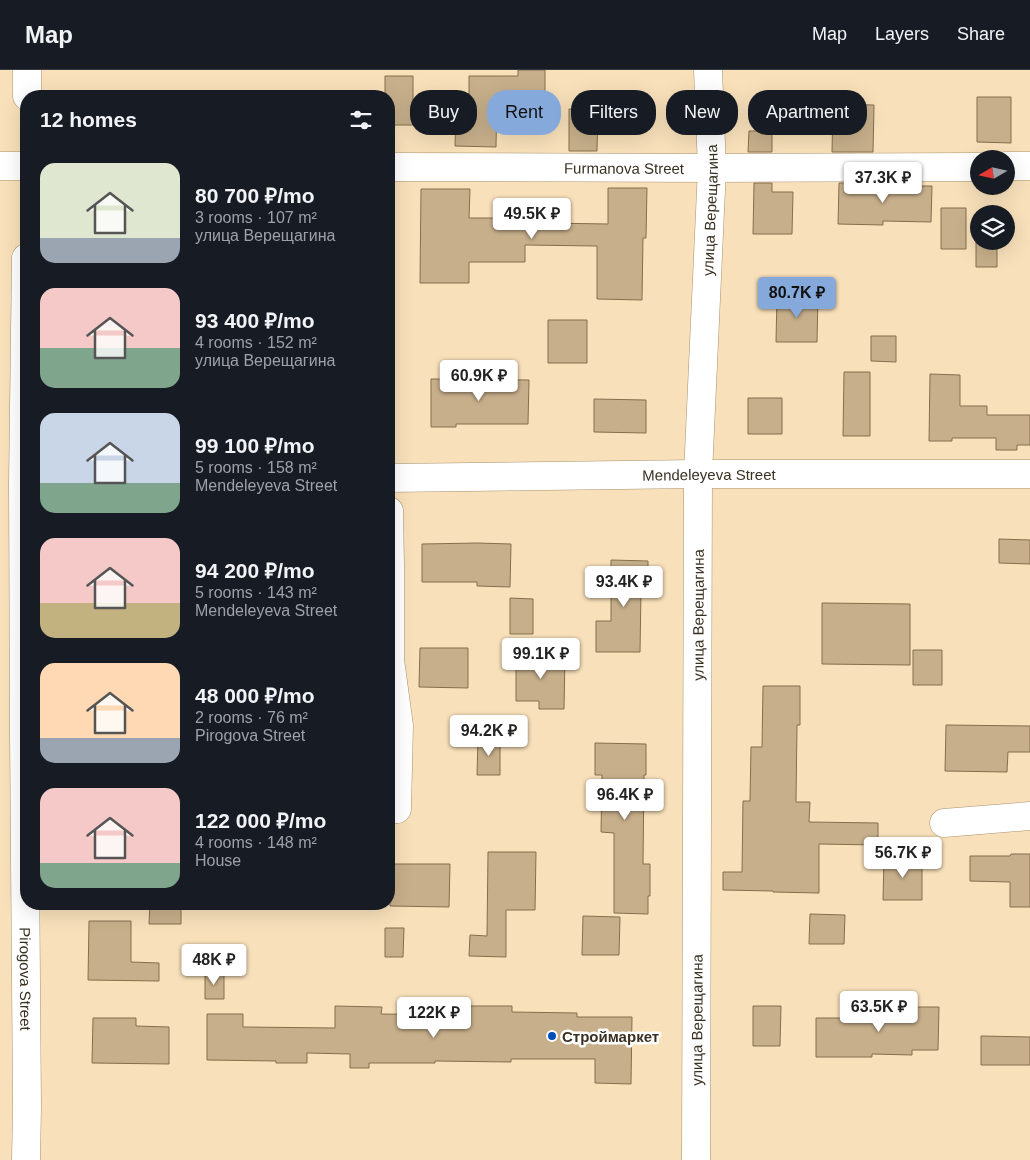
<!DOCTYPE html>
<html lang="en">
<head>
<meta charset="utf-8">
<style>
	body { margin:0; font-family:Arial,sans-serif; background:#242831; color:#f1f3f6; height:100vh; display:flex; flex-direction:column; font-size:19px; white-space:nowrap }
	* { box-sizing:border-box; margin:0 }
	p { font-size:16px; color:#9ea1a6 }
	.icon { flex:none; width:28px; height:28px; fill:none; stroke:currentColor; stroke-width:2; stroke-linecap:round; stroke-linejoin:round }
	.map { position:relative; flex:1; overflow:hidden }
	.panel { position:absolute; left:20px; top:20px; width:375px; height:820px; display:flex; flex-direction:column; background:#171b24; border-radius:20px; box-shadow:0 5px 20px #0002 }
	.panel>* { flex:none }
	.hud { position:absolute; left:410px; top:20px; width:475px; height:45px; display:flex; gap:10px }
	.needle { width:32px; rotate:261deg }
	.buttons { position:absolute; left:970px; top:80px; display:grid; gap:10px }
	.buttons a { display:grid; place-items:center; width:45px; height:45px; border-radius:50%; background:#171b24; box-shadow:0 5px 20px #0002; font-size:25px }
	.price { position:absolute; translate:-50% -42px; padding:0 11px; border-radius:5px; background:#fff; color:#222; font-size:16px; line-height:32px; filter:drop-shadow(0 1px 2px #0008) }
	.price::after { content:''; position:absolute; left:50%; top:30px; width:15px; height:11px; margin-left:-8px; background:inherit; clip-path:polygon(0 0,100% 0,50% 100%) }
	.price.on { background:#85a9da; color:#111 }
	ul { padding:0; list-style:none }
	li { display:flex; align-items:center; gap:15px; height:125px; padding:0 20px }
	li span { display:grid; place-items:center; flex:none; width:140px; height:100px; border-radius:15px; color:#555 }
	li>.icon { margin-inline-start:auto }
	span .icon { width:60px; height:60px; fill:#fffc; stroke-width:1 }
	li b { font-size:21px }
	h2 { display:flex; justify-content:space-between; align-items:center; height:60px; padding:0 20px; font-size:21px }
	.tag { padding:0 18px; border-radius:20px; background:#171b24; box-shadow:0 5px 20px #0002; font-size:18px; line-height:45px }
	.tag.on { background:#85a9da; color:#111 }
	header { display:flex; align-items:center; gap:30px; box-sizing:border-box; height:70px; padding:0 25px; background:#171b24; border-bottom:1px solid #363941 }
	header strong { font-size:24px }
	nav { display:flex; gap:28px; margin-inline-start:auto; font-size:18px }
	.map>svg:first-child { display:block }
</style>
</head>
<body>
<header>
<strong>Map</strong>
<nav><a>Map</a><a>Layers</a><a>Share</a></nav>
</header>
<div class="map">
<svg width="1030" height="1090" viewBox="0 0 1030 1090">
	<rect width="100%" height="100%" fill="#f8e0ba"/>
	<path fill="#c7af8b" stroke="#846f4c" d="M 518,0 L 545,0 L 545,26 L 497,26 L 496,77 L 455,76 L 456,37 L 469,37 L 469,6 L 518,6 Z
		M 385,6 L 413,6 L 413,55 L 389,55 L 389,26 L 385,26 Z
		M 977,27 L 1011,27 L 1011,73 L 977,72 Z
		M 833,34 L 874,35 L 873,82 L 832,82 Z
		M 569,39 L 598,39 L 597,81 L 569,81 Z
		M 749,61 L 772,61 L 772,82 L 748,82 Z
		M 754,113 L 772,113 L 772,122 L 793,122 L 792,164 L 753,164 Z
		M 839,113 L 873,113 L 873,116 L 932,116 L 931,152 L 883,151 L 883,155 L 838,154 Z
		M 608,118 L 647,118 L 646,168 L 643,168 L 642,230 L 597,229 L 597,176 L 525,175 L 525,192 L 469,192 L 469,213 L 420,213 L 421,119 L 470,119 L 469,148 L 547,148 L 547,153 L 608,154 Z
		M 941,138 L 966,138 L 966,179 L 941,179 Z
		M 976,171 L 997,171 L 997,197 L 976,197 Z
		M 777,225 L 818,226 L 817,272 L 776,272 Z
		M 548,250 L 587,250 L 587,293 L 548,293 Z
		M 871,266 L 896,266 L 896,292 L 871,291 Z
		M 844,302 L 870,302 L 870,366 L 843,366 Z
		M 930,304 L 960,305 L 960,336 L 987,336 L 987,345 L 1030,345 L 1030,375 L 1017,375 L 1017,380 L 996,380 L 996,368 L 952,368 L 952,371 L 929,371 Z
		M 431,309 L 529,310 L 528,354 L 456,354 L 456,357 L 431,357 Z
		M 748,328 L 782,328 L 782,364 L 748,364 Z
		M 594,329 L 646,330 L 646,363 L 594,362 Z
		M 999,469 L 1030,470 L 1030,494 L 999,493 Z
		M 477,473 L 511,474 L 510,517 L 477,516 L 477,512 L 422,512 L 422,474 Z
		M 611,490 L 648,491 L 648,520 L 641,520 L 640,582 L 596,582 L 596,551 L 611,551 Z
		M 510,528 L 533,529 L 533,564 L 510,564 Z
		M 822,533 L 910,534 L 910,595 L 822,594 Z
		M 420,578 L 468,578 L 468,618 L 419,617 Z
		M 913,580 L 942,580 L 942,615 L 913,615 Z
		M 516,585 L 565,586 L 564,639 L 539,639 L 539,631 L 516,631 Z
		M 763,616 L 800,616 L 800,655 L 797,655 L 796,732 L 810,732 L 809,752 L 878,753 L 878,775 L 819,774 L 819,823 L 773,822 L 773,821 L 723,820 L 723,802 L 742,802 L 743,731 L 750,731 L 751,677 L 762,677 Z
		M 946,655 L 1030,656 L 1030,682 L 1008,682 L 1007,702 L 945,701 Z
		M 478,669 L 500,670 L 500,705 L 477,705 Z
		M 595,673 L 646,674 L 646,705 L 644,705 L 643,794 L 650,794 L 650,826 L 648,826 L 648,844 L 614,843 L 614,763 L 601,762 L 602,705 L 595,705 Z
		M 488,782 L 536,782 L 535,840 L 506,840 L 506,887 L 469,886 L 470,865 L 487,866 Z
		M 1011,784 L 1030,784 L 1030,837 L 1010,837 L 1010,812 L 970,811 L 970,786 L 1010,786 Z
		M 884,787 L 922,788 L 922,830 L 883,830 Z
		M 390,794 L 450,794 L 449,837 L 390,836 Z
		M 150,834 L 181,834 L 181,854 L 149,854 Z
		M 810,844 L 845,845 L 844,874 L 809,874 Z
		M 583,846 L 620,847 L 619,885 L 582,885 Z
		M 89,851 L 131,851 L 131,892 L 159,893 L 159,911 L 88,910 Z
		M 385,858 L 404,858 L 403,887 L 385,887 Z
		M 205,903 L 224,903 L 224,929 L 205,929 Z
		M 881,935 L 913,935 L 913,937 L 939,937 L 938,980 L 912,980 L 912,985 L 872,984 L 872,987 L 816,987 L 816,948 L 881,948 Z
		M 335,936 L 382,937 L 381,944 L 464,945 L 464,936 L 512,936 L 512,942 L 577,943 L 577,947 L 632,947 L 631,1014 L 595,1013 L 595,989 L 511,989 L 511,992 L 435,991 L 435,993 L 369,993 L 369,998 L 350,998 L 350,984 L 307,983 L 307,993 L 276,993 L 276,991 L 207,990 L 207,944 L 243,944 L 243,957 L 335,958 Z
		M 753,936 L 781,936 L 780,976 L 753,976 Z
		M 93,948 L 136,948 L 136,956 L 169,957 L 169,994 L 92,993 Z
		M 981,966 L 1030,967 L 1030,995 L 981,995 Z"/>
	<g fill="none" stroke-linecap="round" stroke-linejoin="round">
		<g stroke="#a8916e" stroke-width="29">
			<g id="minor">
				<path d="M 27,0 L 27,26"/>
				<path d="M 0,96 L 26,96"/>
				<path d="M 1006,96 L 1030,96"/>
				<path id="s1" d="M 389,97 L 712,98 L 979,97"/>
				<path id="s2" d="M 26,188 L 23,413 L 24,663 L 27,1038 L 26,1090"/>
				<path id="s3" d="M 389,408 L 698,404 L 1030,404"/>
				<path d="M 389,441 L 390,496 L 390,590 L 399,656 L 397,739 L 389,738"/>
				<path d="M 944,753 L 1030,746"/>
				<path id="s4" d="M 696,1090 L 698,404 L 712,98 L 708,0"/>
			</g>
		</g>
		<use href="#minor" stroke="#fff" stroke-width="28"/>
	</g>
	<circle fill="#004eb8" stroke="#fff" stroke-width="2" cx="552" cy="966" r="5"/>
	<g text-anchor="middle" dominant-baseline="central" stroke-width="5" stroke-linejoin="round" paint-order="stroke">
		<g font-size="15" fill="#3a3122" stroke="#fff">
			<text stroke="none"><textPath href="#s1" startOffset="235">Furmanova Street</textPath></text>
			<text stroke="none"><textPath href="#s4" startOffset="950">улица Верещагина</textPath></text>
			<text stroke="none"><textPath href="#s3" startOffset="320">Mendeleyeva Street</textPath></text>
			<text stroke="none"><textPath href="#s4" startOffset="545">улица Верещагина</textPath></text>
			<text stroke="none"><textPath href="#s2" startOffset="721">Pirogova Street</textPath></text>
			<text stroke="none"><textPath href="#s4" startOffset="140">улица Верещагина</textPath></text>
		</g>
		<g font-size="15" font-weight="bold" fill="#3a3122" stroke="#fff" text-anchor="start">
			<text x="562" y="966">Строймаркет</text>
		</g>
	</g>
</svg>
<div class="buttons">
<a><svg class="needle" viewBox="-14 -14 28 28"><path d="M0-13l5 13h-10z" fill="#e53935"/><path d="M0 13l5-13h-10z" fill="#9ea1a6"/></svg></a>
<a><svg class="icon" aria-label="layers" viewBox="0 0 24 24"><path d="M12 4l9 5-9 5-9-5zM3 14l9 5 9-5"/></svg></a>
</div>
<b class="price" style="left:883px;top:134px">37.3K ₽</b>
<b class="price" style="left:532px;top:170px">49.5K ₽</b>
<b class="price on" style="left:797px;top:249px">80.7K ₽</b>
<b class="price" style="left:479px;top:332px">60.9K ₽</b>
<b class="price" style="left:624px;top:538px">93.4K ₽</b>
<b class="price" style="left:541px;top:610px">99.1K ₽</b>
<b class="price" style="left:489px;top:687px">94.2K ₽</b>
<b class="price" style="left:625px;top:751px">96.4K ₽</b>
<b class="price" style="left:903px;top:809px">56.7K ₽</b>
<b class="price" style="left:214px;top:916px">48K ₽</b>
<b class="price" style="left:879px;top:963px">63.5K ₽</b>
<b class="price" style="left:434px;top:969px">122K ₽</b>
<div class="hud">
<a class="tag">Buy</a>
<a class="tag on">Rent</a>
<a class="tag">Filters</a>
<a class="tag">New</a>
<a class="tag">Apartment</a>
</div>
<section class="panel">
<h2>12 homes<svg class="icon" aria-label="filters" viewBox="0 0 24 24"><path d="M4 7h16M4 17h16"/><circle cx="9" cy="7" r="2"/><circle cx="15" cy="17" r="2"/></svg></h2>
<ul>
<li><span style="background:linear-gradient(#dfe7d0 75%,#9aa5b1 0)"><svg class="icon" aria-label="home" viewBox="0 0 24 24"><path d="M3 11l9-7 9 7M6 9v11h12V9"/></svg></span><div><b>80 700 ₽/mo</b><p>3 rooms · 107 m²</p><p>улица Верещагина</p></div></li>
<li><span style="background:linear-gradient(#f6c9c9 60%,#7fa58c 0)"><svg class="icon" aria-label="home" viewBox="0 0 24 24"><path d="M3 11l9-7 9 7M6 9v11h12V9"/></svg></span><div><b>93 400 ₽/mo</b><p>4 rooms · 152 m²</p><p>улица Верещагина</p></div></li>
<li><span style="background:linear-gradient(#c9d6e8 70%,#7fa58c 0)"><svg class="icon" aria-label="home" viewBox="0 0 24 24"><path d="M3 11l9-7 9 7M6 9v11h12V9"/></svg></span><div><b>99 100 ₽/mo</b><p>5 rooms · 158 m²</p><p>Mendeleyeva Street</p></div></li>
<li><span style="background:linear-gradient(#f6c9c9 65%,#c2b280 0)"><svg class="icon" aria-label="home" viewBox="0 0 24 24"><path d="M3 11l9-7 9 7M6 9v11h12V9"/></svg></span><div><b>94 200 ₽/mo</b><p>5 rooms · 143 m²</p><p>Mendeleyeva Street</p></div></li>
<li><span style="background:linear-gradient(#ffd9b3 75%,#9aa5b1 0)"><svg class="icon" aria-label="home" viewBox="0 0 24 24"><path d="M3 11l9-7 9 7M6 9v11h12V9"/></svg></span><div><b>48 000 ₽/mo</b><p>2 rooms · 76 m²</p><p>Pirogova Street</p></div></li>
<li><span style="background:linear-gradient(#f6c9c9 75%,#7fa58c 0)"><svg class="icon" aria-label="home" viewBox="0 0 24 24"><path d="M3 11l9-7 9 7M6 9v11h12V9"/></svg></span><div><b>122 000 ₽/mo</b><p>4 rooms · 148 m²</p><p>House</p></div></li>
</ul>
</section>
</div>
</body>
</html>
